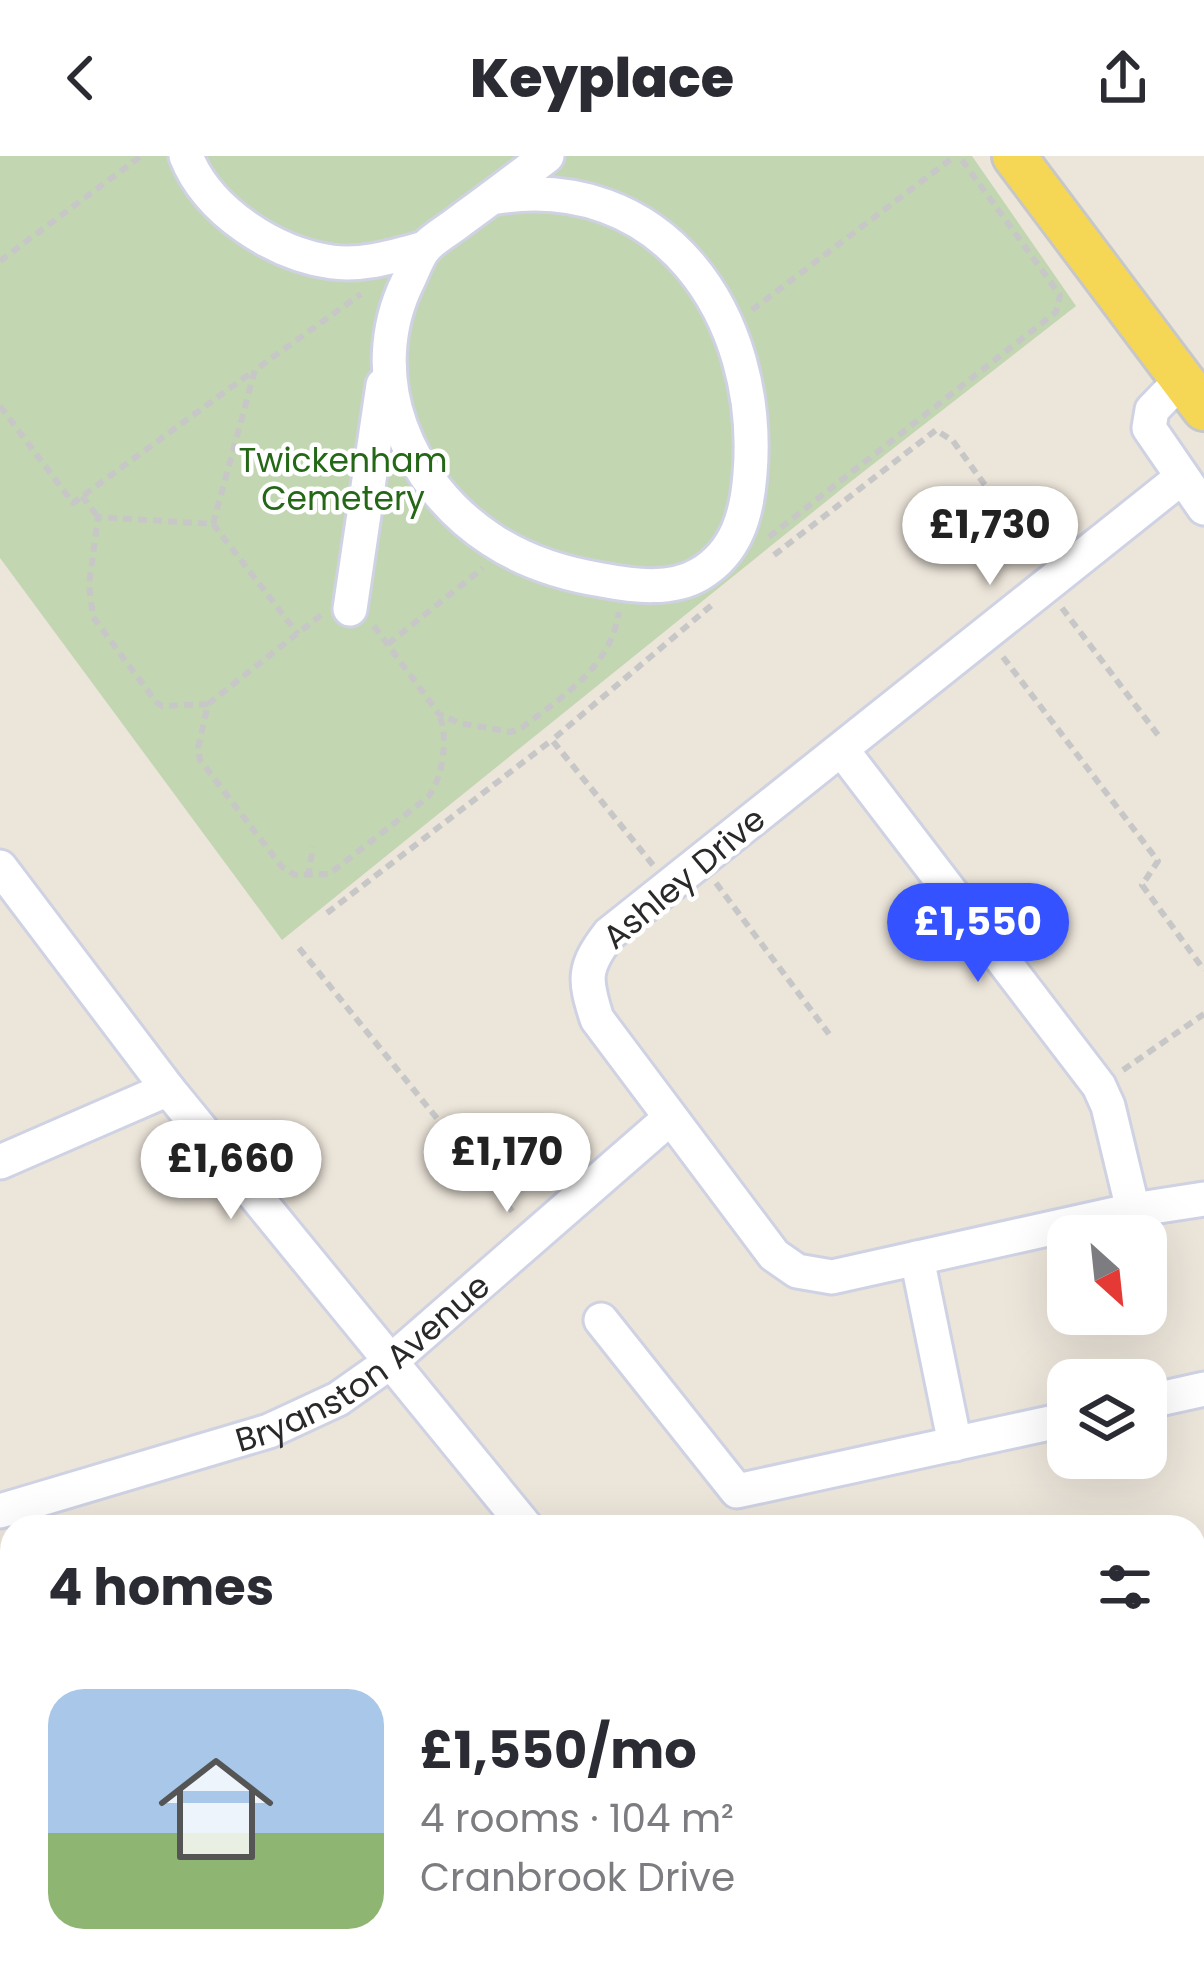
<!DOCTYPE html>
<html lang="en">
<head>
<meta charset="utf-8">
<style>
	body { margin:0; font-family:Poppins,sans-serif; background:#f2f2f3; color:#2b2b33; height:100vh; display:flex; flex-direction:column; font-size:45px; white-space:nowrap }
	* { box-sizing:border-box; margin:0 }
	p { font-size:39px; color:#7c7c81 }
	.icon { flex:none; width:66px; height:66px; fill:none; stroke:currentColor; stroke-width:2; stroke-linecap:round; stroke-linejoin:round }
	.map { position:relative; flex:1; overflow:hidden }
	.side { position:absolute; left:0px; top:1359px; width:1206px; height:471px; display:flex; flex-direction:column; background:#fff; border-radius:36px 36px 0 0; box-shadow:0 12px 48px #0002 }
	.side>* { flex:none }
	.needle { width:78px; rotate:153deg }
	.tools { position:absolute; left:1047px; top:1059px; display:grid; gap:24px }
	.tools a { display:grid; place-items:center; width:120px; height:120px; border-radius:24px; background:#fff; box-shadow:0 12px 48px #0002; font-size:60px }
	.price { position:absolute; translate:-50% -102px; padding:0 27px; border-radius:42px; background:#fff; color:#222; font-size:39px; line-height:78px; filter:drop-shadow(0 3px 6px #0008) }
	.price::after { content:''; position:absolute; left:50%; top:72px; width:36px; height:27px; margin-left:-18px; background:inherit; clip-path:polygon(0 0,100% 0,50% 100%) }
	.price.on { background:#3452ff; color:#fff }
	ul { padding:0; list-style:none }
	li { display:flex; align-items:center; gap:36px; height:300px; padding:0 48px }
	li+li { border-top:3px solid #e1e1e2 }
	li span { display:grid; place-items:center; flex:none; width:336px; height:240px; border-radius:36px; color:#555 }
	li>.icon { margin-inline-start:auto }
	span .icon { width:144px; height:144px; fill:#fffc; stroke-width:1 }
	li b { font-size:51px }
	h2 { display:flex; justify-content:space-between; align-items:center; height:144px; padding:0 48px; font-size:51px }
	header { display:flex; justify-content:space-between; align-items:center; height:156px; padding:0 48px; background:#fff; font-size:54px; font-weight:800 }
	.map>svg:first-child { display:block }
</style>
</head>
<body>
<header><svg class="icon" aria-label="back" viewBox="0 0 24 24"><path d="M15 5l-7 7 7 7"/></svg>Keyplace<svg class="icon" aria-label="share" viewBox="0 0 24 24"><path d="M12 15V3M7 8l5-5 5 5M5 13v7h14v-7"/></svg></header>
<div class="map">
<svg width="1204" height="1829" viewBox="0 0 1204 1829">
	<rect width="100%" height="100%" fill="#ece5da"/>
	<path fill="#c2d7b1" d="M 0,0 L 972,0 L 1076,150 L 849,327 L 282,784 L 0,402 Z"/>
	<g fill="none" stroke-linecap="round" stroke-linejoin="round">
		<path stroke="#68c9f3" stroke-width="9" d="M 1194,1660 L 1204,1658
			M 524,1829 L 567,1818"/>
		<g stroke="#cfd2e3" stroke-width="39">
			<g id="minor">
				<path d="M 186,0 C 208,56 275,98 332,106 C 364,110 395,100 425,92"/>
				<path d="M 491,42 C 663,12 763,160 750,318 C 747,358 737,396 700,418 C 672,435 633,430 602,424 C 565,418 524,405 492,384 C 407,329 361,220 408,125 C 413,115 417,102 424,93 C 433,82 449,74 460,65 C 489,44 518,22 547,0"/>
				<path d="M 1182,223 L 1152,254 L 1149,272 L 1204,352"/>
				<path d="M 1181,322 L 609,778 C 583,812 584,823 597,863 L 774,1099 L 797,1115 L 832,1121 L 1133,1054 L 1204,1043"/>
				<path d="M 350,453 L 383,229"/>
				<path d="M 842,594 L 1099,930 L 1108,950 L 1133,1054"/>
				<path d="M 0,711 L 168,933 L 526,1371"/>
				<path d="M 0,1006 L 168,933"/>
				<path d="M 917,1102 L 955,1288"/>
				<path d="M 601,1164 L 737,1335 L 1068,1263"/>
				<path d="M 1146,1246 L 1204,1233"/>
				<path id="s1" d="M 0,1355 L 269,1275 L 338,1243 L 389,1207 L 670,962"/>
				<path d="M 1194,1430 L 1204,1427"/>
				<path d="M 0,1717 L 12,1714"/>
			</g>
		</g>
		<g stroke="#c7c7c7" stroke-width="48">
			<path id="major" d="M 1014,0 L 1204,253"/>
		</g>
		<path stroke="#c7c7c7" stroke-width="6" stroke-dasharray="9 6" stroke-linecap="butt" d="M 0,105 L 141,0
			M 752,154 L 955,0
			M 0,250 L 73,347 L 252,216
			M 82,340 L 98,361
			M 213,368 L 255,214 L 361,138
			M 769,381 L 1056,156 L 1060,139 L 959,0
			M 774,399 L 936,274 L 953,285 L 1035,398
			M 1062,452 L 1161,583
			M 321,459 L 208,548 L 198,592 L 200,604 L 282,711 L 295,719 L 329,718 L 428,641 C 443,622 449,581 439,558
			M 374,470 L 439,558 L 459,567 L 511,576 L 523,571 C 565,538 610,512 619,456
			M 388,488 L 483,412
			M 1003,501 L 1158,705 L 1142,729 L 1204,814
			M 208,548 L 162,550 L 156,546 L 93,461 L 89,429 L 98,361 L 213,368 L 298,478
			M 653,709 L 552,584 L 713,448
			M 308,721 L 313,691
			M 716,727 L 829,878
			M 327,757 L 552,584
			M 299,792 L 516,1060
			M 1123,914 L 1204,858"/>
		<use href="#minor" stroke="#fff" stroke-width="33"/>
		<use href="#major" stroke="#f6d755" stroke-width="42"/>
		<path stroke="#9d9fb4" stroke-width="9" d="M 1194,1692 L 1204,1689
			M 648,1829 L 692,1818
			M 710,1829 L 754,1818"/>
	</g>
	<g text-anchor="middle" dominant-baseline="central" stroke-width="9" stroke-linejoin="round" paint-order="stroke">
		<g font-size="33" fill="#246817" stroke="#fff">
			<text x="343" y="304">Twickenham<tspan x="343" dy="38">Cemetery</tspan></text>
		</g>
		<g font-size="33" fill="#292929" stroke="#fff">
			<text transform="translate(684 722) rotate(-40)">Ashley Drive</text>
			<text stroke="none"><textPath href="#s1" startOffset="396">Bryanston Avenue</textPath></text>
		</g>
	</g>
</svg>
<div class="tools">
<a><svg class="needle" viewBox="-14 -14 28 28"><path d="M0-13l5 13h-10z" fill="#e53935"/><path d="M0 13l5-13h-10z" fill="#7c7c81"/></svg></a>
<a><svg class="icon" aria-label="layers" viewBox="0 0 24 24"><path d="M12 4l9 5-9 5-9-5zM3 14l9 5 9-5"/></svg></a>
</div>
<b class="price" style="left:990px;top:432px">£1,730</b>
<b class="price on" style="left:978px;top:829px">£1,550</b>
<b class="price" style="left:507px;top:1059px">£1,170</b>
<b class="price" style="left:231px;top:1066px">£1,660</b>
<section class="side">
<h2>4 homes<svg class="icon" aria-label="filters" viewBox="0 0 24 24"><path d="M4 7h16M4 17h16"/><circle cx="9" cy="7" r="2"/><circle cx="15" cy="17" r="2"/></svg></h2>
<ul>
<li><span style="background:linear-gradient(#a9c7e8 60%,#8fb573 0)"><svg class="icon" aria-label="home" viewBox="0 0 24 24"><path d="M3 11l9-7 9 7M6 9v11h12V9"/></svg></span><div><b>£1,550/mo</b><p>4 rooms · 104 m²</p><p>Cranbrook Drive</p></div></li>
</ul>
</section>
</div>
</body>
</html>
